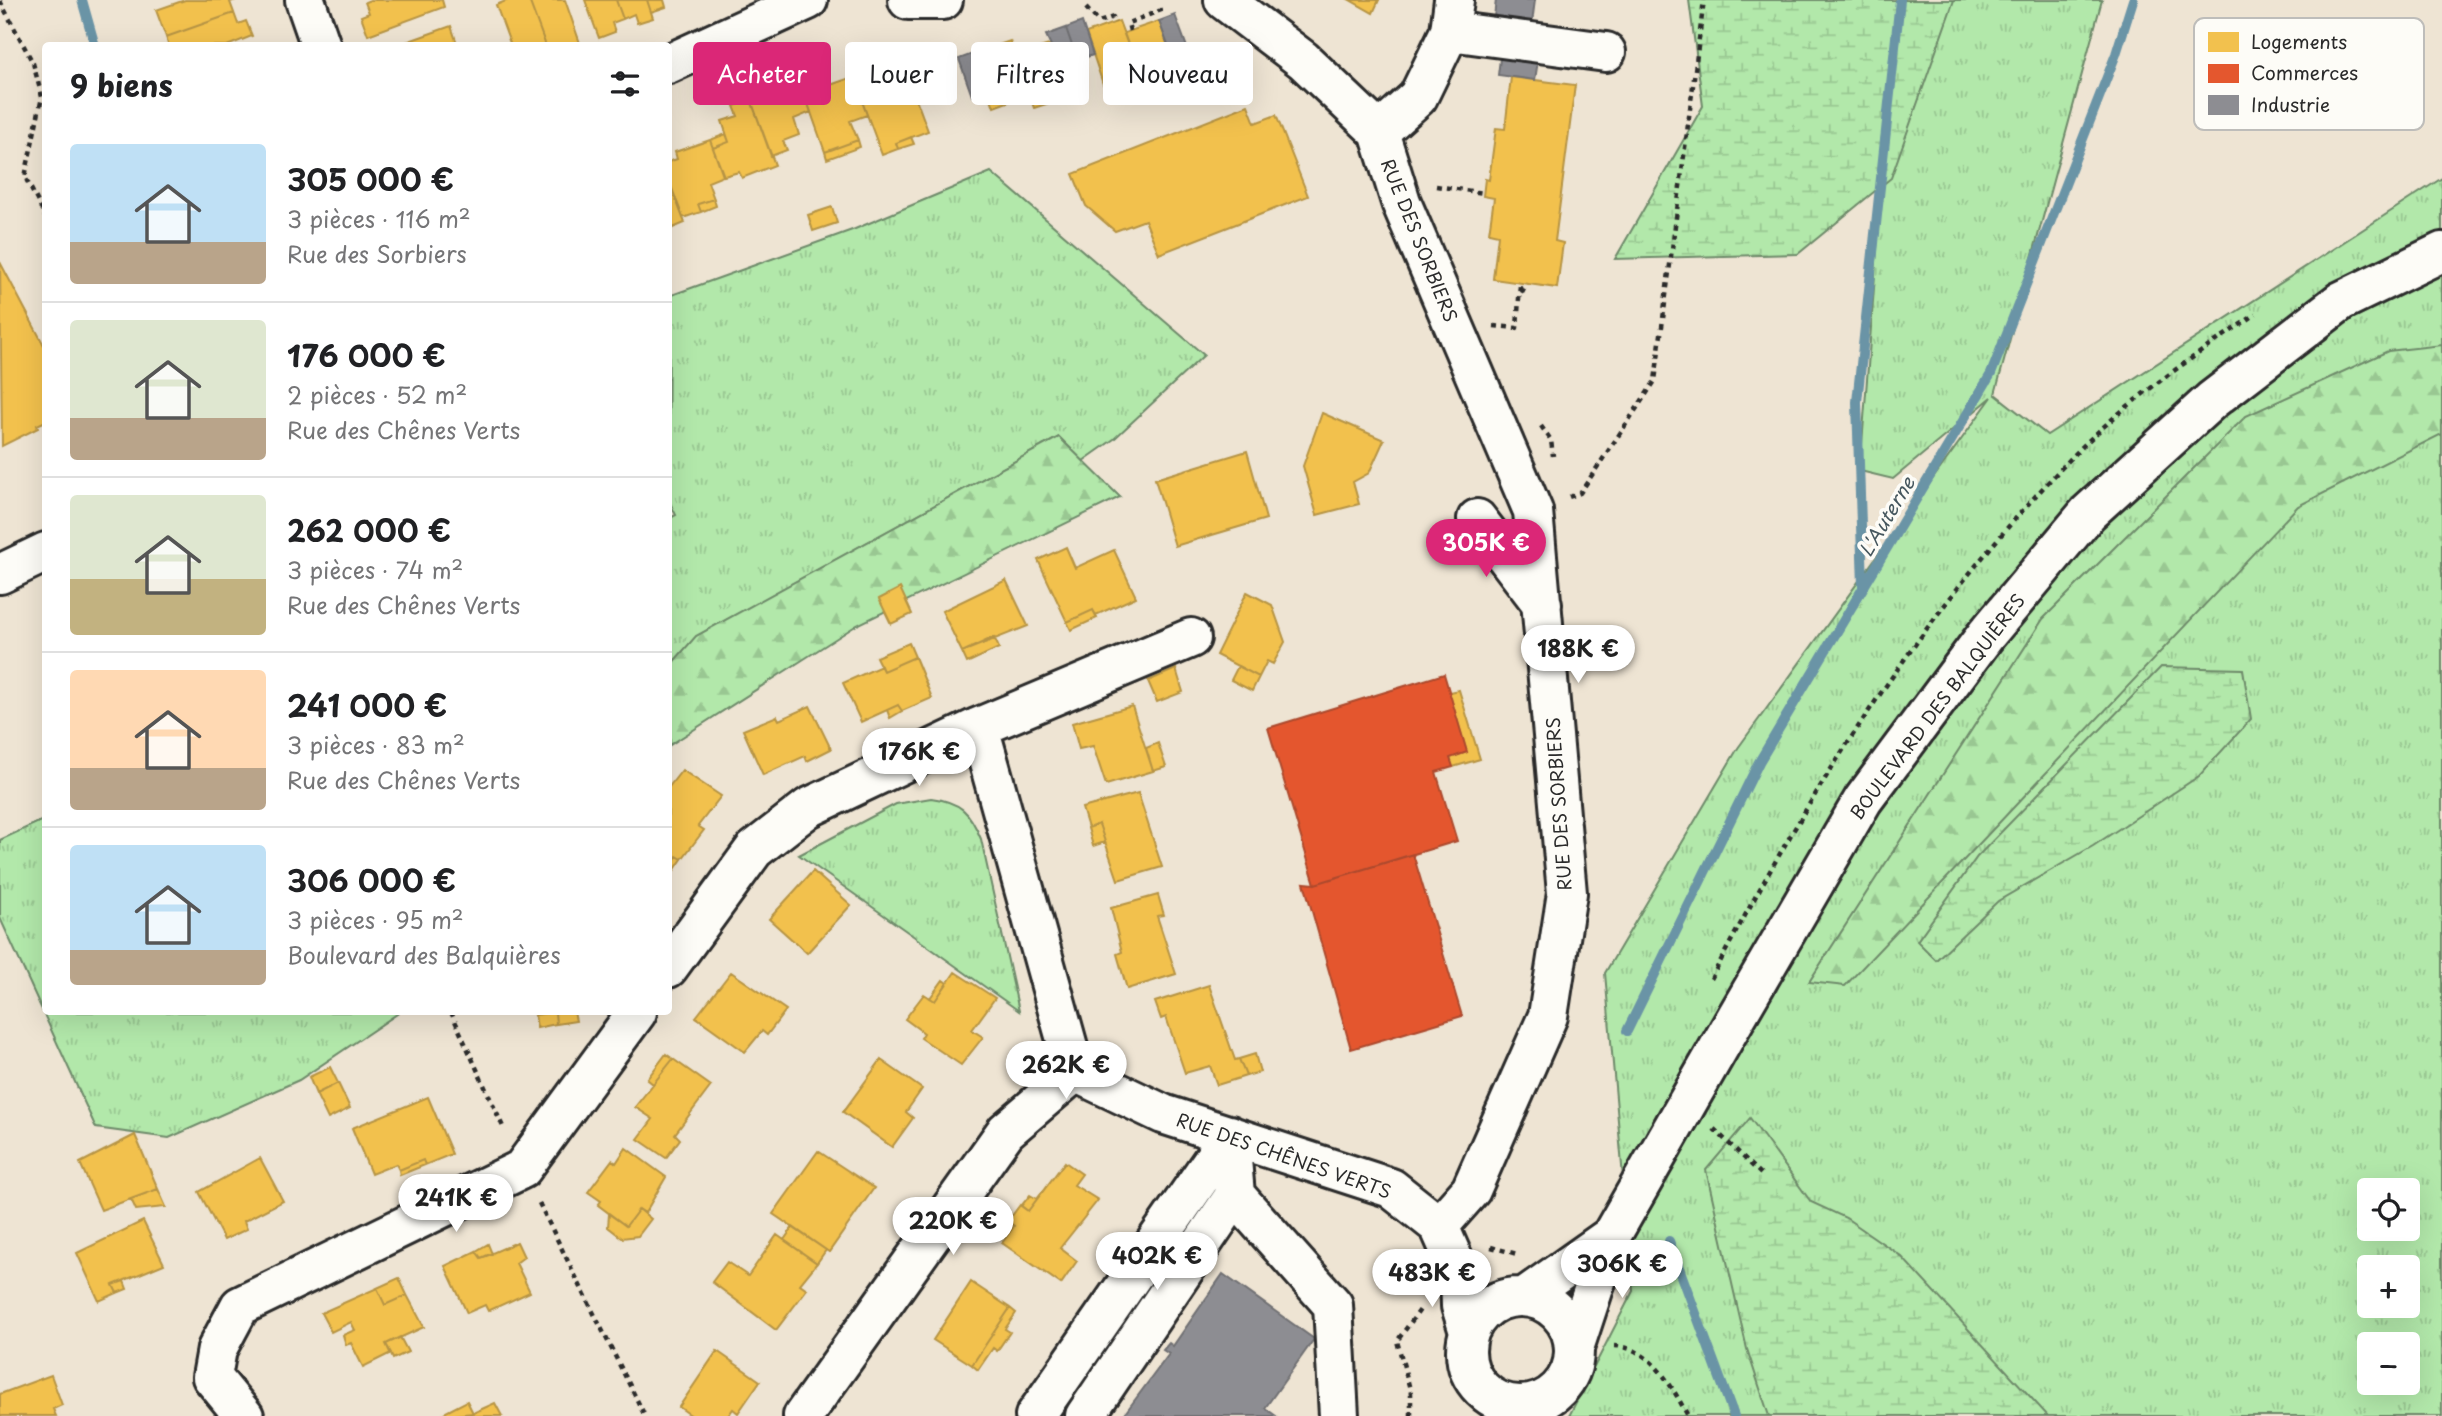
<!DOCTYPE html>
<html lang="fr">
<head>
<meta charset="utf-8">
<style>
	body { margin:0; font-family:"Playpen Sans",sans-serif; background:#f2f2f2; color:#202124; height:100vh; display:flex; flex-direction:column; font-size:26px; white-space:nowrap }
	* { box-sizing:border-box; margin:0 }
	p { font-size:23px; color:#757577 }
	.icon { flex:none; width:38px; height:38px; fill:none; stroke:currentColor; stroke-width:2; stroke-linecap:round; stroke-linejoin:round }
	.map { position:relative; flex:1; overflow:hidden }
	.sheet { position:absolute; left:42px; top:42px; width:630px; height:973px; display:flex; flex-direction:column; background:#fff; border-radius:7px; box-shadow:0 7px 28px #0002 }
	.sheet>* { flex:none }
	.top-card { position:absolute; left:693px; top:42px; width:665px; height:63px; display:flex; gap:14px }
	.tools { position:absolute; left:2357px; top:1178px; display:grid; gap:14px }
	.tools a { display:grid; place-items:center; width:63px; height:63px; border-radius:7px; background:#fff; box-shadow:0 7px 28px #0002; font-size:35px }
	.price { position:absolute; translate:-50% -60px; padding:0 16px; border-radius:24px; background:#fff; color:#222; font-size:23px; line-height:46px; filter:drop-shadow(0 2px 4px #0008) }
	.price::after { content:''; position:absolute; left:50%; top:42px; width:21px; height:16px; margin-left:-10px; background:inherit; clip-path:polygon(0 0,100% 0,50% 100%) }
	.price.active { background:#db2777; color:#fff }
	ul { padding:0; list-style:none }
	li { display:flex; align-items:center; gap:21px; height:175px; padding:0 28px }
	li+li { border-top:2px solid #e0e0e0 }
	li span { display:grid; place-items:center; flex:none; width:196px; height:140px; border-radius:7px; color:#555 }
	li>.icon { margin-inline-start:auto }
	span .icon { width:84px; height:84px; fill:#fffc; stroke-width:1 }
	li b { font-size:30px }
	h2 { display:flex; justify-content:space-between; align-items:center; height:84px; padding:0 28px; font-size:30px }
	.pill { padding:0 24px; border-radius:7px; background:#fff; box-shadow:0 7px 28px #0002; font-size:24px; line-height:63px }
	.pill.active { background:#db2777; color:#fff }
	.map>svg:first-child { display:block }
</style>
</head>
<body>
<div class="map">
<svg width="2442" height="1416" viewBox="0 0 2442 1416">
	<defs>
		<pattern id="grass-tufts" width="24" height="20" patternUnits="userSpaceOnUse" patternTransform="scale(1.75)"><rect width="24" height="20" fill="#b2e8aa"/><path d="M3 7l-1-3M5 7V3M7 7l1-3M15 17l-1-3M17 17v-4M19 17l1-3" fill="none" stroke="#99c792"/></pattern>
		<pattern id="forest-firs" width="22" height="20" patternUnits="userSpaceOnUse" patternTransform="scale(1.75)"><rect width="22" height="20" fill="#b2e8aa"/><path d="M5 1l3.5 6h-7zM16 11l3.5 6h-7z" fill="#99c792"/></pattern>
		<pattern id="wetland-marsh" width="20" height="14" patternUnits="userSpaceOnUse" patternTransform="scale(1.75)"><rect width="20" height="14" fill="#b2e8aa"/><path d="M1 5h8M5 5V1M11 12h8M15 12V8" fill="none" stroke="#99c792"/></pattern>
	</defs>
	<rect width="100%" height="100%" fill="#eee4d3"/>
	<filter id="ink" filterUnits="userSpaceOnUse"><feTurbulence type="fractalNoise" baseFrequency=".0143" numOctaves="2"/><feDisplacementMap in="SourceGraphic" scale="14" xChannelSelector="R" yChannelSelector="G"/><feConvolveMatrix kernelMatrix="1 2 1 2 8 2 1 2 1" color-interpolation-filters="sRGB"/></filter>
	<g filter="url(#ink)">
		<path fill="url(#grass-tufts)" stroke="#6e8a6a" stroke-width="2" fill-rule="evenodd" d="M 1896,0 L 2102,0 L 1995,394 L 2047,435 L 2442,178 L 2442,1416 L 1569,1416 L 1633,1291 L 1605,973 L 1738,748 L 1992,397 L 1893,479 L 1860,471 ZM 2370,1190 L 2408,1190 L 2408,1228 L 2370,1228 ZM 2370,1267 L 2408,1267 L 2408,1306 L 2370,1306 ZM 2370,1344 L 2408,1344 L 2408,1382 L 2370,1382 Z
			M 991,172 L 1204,355 L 1114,439 L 1083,461 L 1059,437 L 697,636 L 669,667 L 668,519 L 676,515 L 668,499 L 669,296 L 855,229 Z
			M 931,798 C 961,802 970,812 981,839 L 1019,1011 L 799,855 L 896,804 Z
			M 45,819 L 46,1012 L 400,1012 L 299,1080 L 169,1138 L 96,1128 L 0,918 L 0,840 Z"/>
		<path fill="url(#forest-firs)" stroke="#6e8a6a" stroke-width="2" d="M 2442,345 L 2442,434 L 2298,506 L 1845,986 L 1809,982 L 2043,619 L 2246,416 L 2388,351 Z
			M 1059,437 L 1120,497 L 857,625 L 670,745 L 669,667 L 696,636 Z"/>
		<path fill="url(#wetland-marsh)" stroke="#6e8a6a" stroke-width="2" d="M 1689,0 L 1954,0 L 1891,178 L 1798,254 L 1615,259 L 1703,106 Z
			M 2161,667 L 2243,669 L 2251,719 L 2199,776 L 2093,846 L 1998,901 L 1936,960 L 1917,941 L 1977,857 Z
			M 1750,1118 L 1811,1202 L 1846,1218 L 1901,1256 L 2048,1416 L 1769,1416 L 1747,1349 L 1706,1170 Z"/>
		<path fill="#f2c14e" stroke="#b69444" stroke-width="2" d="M 185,0 L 236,0 L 230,2 L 234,13 L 166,37 L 156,10 Z
			M 370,0 L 442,0 L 444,7 L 368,35 L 361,16 L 369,13 L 365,2 Z
			M 508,0 L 529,0 L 546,46 L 511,46 L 496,5 Z
			M 529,0 L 565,0 L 581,46 L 546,46 Z
			M 585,0 L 616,0 L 623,19 L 612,23 L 615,32 L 599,38 Z
			M 616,0 L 647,0 L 653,18 L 637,23 L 634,14 L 623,19 Z
			M 647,0 L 664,0 L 666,7 L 651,12 Z
			M 1350,0 L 1379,0 L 1373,13 Z
			M 234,13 L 238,24 L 246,21 L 252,36 L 227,46 L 169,46 L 166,37 Z
			M 1119,21 L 1138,72 L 1103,84 L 1086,33 Z
			M 1159,21 L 1178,74 L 1143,86 L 1124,33 Z
			M 451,26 L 458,46 L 395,46 Z
			M 1010,41 L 1029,94 L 994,107 L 975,53 Z
			M 1049,45 L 1071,96 L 1034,108 L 1015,56 Z
			M 795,68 L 800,82 L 782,89 L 777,75 Z
			M 853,77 L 867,115 L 850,121 L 858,140 L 825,152 L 807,101 L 821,96 L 819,89 Z
			M 908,77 L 928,131 L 896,143 L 898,149 L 882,155 L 862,101 L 875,97 L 872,90 Z
			M 1511,77 L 1575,85 L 1555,241 L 1563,243 L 1557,288 L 1493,279 L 1498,235 L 1489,233 L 1494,198 L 1483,196 L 1485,179 L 1489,180 L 1496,128 L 1505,129 Z
			M 800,82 L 811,112 L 794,119 L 799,135 L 783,141 L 787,150 L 771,156 L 751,100 Z
			M 872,90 L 875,97 L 862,101 L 860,95 Z
			M 751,100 L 775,165 L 742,178 L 739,172 L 724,176 L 713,148 L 729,142 L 722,121 L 738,116 L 734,106 Z
			M 1248,105 L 1255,123 L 1276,115 L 1308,196 L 1159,254 L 1145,220 L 1115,231 L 1086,206 L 1073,174 Z
			M 726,134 L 729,142 L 713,148 L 710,140 Z
			M 911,137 L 914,144 L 898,149 L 896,143 Z
			M 710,140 L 723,176 L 708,182 L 714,199 L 698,204 L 701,212 L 683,218 L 668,178 L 668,162 L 677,159 L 675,152 Z
			M 858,140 L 860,147 L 827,159 L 825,152 Z
			M 668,178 L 685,223 L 668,230 Z
			M 714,199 L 716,206 L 701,212 L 698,204 Z
			M 832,207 L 837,223 L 813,231 L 808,215 Z
			M 0,262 L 46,349 L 46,421 L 37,425 L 38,428 L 2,446 Z
			M 1322,413 L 1384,440 L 1369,473 L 1353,482 L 1359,504 L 1317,515 L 1303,466 Z
			M 1247,451 L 1266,519 L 1175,546 L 1155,479 Z
			M 1066,547 L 1075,568 L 1114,550 L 1136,597 L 1096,615 L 1093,610 L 1067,622 L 1038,560 Z
			M 1006,580 L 1028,626 L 962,652 L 942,611 Z
			M 900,588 L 912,614 L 891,624 L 879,599 Z
			M 1247,592 L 1272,605 L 1285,642 L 1273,664 L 1267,661 L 1259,677 L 1216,655 Z
			M 1093,610 L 1097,618 L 1071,630 L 1067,622 Z
			M 994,637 L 999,648 L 967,663 L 962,652 Z
			M 909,643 L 915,657 L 883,671 L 876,657 Z
			M 915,657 L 932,698 L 902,711 L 898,705 L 861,722 L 843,683 L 881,666 L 883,671 Z
			M 1238,666 L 1259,677 L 1252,691 L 1231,680 Z
			M 1176,669 L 1183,692 L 1157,702 L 1148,681 Z
			M 1459,690 L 1480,759 L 1453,767 L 1450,758 L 1467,752 L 1449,692 Z
			M 898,705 L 902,711 L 890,718 L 887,710 Z
			M 810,706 L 831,749 L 807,761 L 805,756 L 763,775 L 743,730 L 777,716 L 779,720 Z
			M 1132,706 L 1153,771 L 1106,785 L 1093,746 L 1079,749 L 1072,723 Z
			M 1158,743 L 1166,767 L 1153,771 L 1146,748 Z
			M 682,770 L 721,796 L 698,826 L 704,830 L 682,859 L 677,856 L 668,867 L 668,788 Z
			M 1138,793 L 1162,867 L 1118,880 L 1099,824 L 1088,828 L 1082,808 Z
			M 1099,824 L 1105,842 L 1093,846 L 1088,828 Z
			M 677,856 L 682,859 L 669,878 L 668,867 Z
			M 813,871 L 851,905 L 807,953 L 769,919 Z
			M 1158,895 L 1164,915 L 1157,916 L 1176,974 L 1127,989 L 1117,954 L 1122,952 L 1111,908 Z
			M 731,972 L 786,1010 L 767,1035 L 762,1031 L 745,1052 L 696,1017 Z
			M 955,972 L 995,998 L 972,1030 L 983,1037 L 961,1065 L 921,1038 L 924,1033 L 905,1019 L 924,994 L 935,1001 Z
			M 943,980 L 947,983 L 935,1001 L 930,998 Z
			M 1209,985 L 1235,1060 L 1239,1059 L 1246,1076 L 1217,1085 L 1210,1066 L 1185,1073 L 1166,1017 L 1161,1019 L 1155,1002 Z
			M 534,1012 L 574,1012 L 576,1021 L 556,1024 L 555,1012 L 535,1015 Z
			M 555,1012 L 556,1024 L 537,1028 L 535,1015 Z
			M 666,1054 L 673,1059 L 653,1084 L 647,1079 Z
			M 1255,1054 L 1260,1072 L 1246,1076 L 1239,1059 Z
			M 673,1059 L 711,1086 L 675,1134 L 680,1139 L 666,1158 L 638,1139 L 653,1119 L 635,1107 Z
			M 881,1060 L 922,1089 L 906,1112 L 913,1118 L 892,1147 L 843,1112 Z
			M 330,1067 L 338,1083 L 316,1094 L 309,1077 Z
			M 338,1083 L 350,1108 L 328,1119 L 316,1094 Z
			M 428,1097 L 452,1154 L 425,1165 L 423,1160 L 399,1170 L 396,1164 L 371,1174 L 352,1128 Z
			M 135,1135 L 158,1189 L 101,1210 L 80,1163 Z
			M 626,1148 L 666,1177 L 645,1213 L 639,1209 L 626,1226 L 598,1205 L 601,1201 L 588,1192 L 612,1160 L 616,1163 Z
			M 818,1151 L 874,1188 L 829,1252 L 773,1214 Z
			M 260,1158 L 283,1201 L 244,1221 L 247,1229 L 224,1240 L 199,1192 Z
			M 423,1160 L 425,1165 L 400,1175 L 399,1170 Z
			M 1065,1162 L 1082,1174 L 1074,1185 L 1098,1200 L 1060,1248 L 1077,1261 L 1061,1284 L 1002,1243 L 1014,1226 L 1008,1221 L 1020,1205 L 1028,1211 Z
			M 158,1189 L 166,1207 L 136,1210 L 131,1199 Z
			M 1030,1195 L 1037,1199 L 1028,1211 L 1021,1206 Z
			M 639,1209 L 651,1219 L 638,1236 L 622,1238 L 608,1227 L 609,1214 L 626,1226 Z
			M 143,1221 L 164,1264 L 113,1285 L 117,1293 L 99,1301 L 77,1253 Z
			M 793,1227 L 826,1250 L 817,1263 L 784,1240 Z
			M 777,1235 L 817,1263 L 800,1284 L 807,1289 L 776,1330 L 712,1282 L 727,1262 L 748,1276 Z
			M 517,1242 L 524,1257 L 516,1263 L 530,1292 L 488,1311 L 485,1305 L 467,1313 L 445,1266 L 476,1251 L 481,1258 Z
			M 488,1244 L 492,1254 L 481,1258 L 476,1251 Z
			M 399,1278 L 407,1295 L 385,1305 L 377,1288 Z
			M 124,1281 L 127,1289 L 117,1293 L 113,1285 Z
			M 971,1282 L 1010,1308 L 972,1365 L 933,1340 Z
			M 377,1288 L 385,1305 L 407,1295 L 424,1327 L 386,1344 L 391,1353 L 363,1367 L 351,1343 L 346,1345 L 343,1335 L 355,1330 L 351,1322 L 331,1332 L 321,1313 Z
			M 1010,1308 L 1016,1313 L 1005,1329 L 1010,1332 L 997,1351 L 993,1348 L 978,1370 L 972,1365 Z
			M 400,1337 L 408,1352 L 393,1359 L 386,1344 Z
			M 717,1351 L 760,1381 L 738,1413 L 733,1409 L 728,1416 L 692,1416 L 679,1407 Z
			M 51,1375 L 62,1405 L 53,1409 L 56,1416 L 0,1416 L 0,1394 Z
			M 467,1401 L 473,1413 L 445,1416 L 444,1413 Z
			M 495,1403 L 502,1416 L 468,1416 L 473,1413 Z"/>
		<path fill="#e4572e" stroke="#ac4a2d" stroke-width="2" d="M 1444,674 L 1467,752 L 1450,758 L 1453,767 L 1436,772 L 1457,841 L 1315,884 L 1268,728 Z
			M 1413,854 L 1462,1016 L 1351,1049 L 1304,883 L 1315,884 Z"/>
		<path fill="#8d8d92" stroke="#707073" stroke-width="2" d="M 1496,0 L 1535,0 L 1531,31 L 1493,26 Z
			M 1175,15 L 1188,50 L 1172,56 L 1159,21 Z
			M 1082,22 L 1093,55 L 1077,60 L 1066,28 Z
			M 1066,28 L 1077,60 L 1061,67 L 1046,35 Z
			M 1502,43 L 1540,48 L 1535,80 L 1498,75 Z
			M 975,53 L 987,90 L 972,96 L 959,59 Z
			M 1223,1274 L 1314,1339 L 1265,1408 L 1276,1416 L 1123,1416 L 1169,1354 L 1163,1350 L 1169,1343 L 1173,1346 Z"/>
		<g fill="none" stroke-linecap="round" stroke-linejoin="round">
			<path stroke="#6b94a6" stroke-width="10" d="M 82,0 L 95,46
				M 1863,586 L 1857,402 L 1900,0
				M 1627,1031 L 1759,762 L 1991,374 L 2116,54 L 2133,0
				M 1669,1241 L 1734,1416"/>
			<g stroke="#2b2b2b" stroke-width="44">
				<path id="minor" d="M 305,0 L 321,46
					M 908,0 L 943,0
					M 1224,0 L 1303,60 L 1379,132 L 1401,202 L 1533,511 L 1567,893 L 1548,1016 L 1471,1190 L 1439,1226
					M 1450,31 L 1606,52
					M 668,64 L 808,0
					M 1379,132 L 1418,97 L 1450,31 L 1454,0
					M 1477,519 L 1542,604
					M 0,574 L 46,552
					M 979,727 L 1075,1072 L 1163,1114 L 1391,1188 L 1439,1226 L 1460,1274 L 1461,1306 L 1469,1332
					M 668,968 L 754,850 L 808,808 L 979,727 L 1191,638
					M 1230,1135 L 1235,1195 L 1333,1305 L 1339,1416
					M 1526,1296 L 1611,1236
					M1466 1351a54 54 0 1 1 108 0a54 54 0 1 1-108 0Z
					M 1575,1345 L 1611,1236 L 1737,1016 L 1863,800 L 1986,635 L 2088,513 L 2212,400 L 2341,301 L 2442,252
					M 244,1416 L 212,1377 L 217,1349 L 240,1306 L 522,1169 L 637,1012
					M 803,1416 L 1006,1131 L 1075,1072
					M 1035,1416 L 1230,1135
					M 1085,1416 L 1235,1195"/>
			</g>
			<path stroke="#2b2b2b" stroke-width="4.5" stroke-dasharray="5 5" stroke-linecap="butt" d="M 0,1 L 33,63 L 42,97 L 25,177 L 46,218
				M 1086,8 L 1099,22 L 1113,17 L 1114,23
				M 1130,31 L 1128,23 L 1164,9
				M 1436,186 L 1484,193
				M 1522,293 L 1526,285
				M 1494,326 L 1517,328 L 1520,284
				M 1541,426 L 1551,440 L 1553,456
				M 1569,497 L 1580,493 L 1655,381 L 1704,0
				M 1711,979 C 1811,788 1930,600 2083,446 C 2135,395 2196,355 2256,314
				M 451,1012 L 504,1129
				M 1714,1129 L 1761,1174
				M 539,1203 L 645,1416
				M 1491,1247 L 1517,1254
				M 1614,1346 C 1652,1347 1672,1387 1688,1416
				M 1411,1416 L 1411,1393 L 1397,1341 L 1422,1307"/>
			<use href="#minor" stroke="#fdfcf7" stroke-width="38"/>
		</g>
	</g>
	<g text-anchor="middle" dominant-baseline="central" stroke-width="7" stroke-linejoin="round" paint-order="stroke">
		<g font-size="18" fill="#2b2b2b" stroke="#fdfcf7">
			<text transform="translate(1420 240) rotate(68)">RUE DES SORBIERS</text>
			<text transform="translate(1937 706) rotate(-53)">BOULEVARD DES BALQUIÈRES</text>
			<text transform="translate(1558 804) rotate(-94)">RUE DES SORBIERS</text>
			<text transform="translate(1284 1155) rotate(19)">RUE DES CHÊNES VERTS</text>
		</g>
		<g font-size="19" font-style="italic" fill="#46575e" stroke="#fdfcf7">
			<text transform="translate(1886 516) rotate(-59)">L'Auterne</text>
		</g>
	</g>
	<rect x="2194" y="18" width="230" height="112" rx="10" fill="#fdfcf7" stroke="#bebdba" stroke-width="2"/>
	<rect x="2208" y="32" width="31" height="20" fill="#f2c14e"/>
	<rect x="2208" y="64" width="31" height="19" fill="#e4572e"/>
	<rect x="2208" y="95" width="31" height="20" fill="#8d8d92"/>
	<g font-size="19" fill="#2b2b2b">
		<text x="2251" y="49">Logements</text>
		<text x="2251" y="80">Commerces</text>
		<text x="2251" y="112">Industrie</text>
	</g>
</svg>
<div class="tools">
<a><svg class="icon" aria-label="locate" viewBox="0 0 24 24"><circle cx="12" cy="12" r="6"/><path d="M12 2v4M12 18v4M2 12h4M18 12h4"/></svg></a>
<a>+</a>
<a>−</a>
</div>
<b class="price active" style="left:1486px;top:579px">305K €</b>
<b class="price" style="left:1578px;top:685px">188K €</b>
<b class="price" style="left:919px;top:788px">176K €</b>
<b class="price" style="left:1066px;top:1101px">262K €</b>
<b class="price" style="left:456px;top:1234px">241K €</b>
<b class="price" style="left:953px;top:1257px">220K €</b>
<b class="price" style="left:1157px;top:1292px">402K €</b>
<b class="price" style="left:1622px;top:1300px">306K €</b>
<b class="price" style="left:1432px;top:1309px">483K €</b>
<div class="top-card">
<a class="pill active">Acheter</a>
<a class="pill">Louer</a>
<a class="pill">Filtres</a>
<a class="pill">Nouveau</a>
</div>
<section class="sheet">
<h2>9 biens<svg class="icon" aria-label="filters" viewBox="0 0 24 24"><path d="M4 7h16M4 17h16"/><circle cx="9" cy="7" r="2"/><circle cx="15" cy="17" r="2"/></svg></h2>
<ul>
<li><span style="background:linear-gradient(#bfe0f5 70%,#b9a48a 0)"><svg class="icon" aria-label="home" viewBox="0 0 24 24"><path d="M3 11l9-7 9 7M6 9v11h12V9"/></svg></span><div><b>305 000 €</b><p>3 pièces · 116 m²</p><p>Rue des Sorbiers</p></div></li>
<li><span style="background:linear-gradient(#dfe7d0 70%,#b9a48a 0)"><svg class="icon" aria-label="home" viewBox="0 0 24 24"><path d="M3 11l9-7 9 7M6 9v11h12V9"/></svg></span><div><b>176 000 €</b><p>2 pièces · 52 m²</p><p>Rue des Chênes Verts</p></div></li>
<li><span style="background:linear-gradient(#dfe7d0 60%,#c2b280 0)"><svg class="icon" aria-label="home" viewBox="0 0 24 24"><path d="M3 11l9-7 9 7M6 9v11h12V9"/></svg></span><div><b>262 000 €</b><p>3 pièces · 74 m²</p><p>Rue des Chênes Verts</p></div></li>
<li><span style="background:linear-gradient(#ffd9b3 70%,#b9a48a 0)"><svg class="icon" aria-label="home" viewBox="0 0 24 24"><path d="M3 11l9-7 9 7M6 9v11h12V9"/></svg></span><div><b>241 000 €</b><p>3 pièces · 83 m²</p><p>Rue des Chênes Verts</p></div></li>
<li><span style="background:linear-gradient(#bfe0f5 75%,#b9a48a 0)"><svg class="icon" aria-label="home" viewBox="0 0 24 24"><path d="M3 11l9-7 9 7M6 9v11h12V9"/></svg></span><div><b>306 000 €</b><p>3 pièces · 95 m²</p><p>Boulevard des Balquières</p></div></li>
</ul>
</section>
</div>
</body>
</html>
